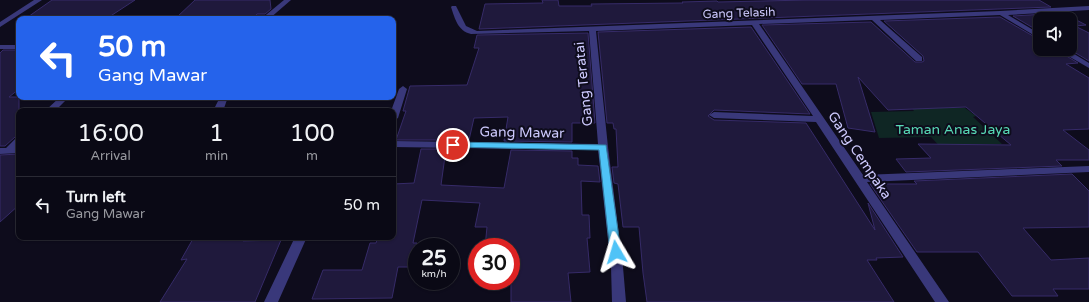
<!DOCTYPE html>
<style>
body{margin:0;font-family:"Varela Round",sans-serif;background:#181722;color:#f1f3f6;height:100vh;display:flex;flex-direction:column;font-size:15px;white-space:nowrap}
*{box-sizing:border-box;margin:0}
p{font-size:13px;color:#999aa0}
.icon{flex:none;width:22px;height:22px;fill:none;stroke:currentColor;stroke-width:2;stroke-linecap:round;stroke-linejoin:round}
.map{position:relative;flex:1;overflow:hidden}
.panel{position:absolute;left:16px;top:108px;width:380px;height:132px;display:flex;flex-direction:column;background:#0a0915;border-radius:8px;box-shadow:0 1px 3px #0004,0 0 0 1px #2a2a34}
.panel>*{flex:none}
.top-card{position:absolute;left:16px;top:16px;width:380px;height:84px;border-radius:8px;box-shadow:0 1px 3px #0004,0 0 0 1px #2a2a34;background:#2563eb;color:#fff;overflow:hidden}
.tools{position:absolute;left:1033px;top:12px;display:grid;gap:8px}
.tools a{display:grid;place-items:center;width:44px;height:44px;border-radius:8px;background:#0a0915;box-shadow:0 1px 3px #0004,0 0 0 1px #2a2a34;font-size:20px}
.speed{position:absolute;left:408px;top:238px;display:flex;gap:8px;font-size:20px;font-weight:700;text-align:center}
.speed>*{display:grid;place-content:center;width:52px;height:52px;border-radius:50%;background:#0a0915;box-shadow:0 1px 3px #0004,0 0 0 1px #2a2a34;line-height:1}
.speed small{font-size:10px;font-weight:400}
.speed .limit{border:6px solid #d22;background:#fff;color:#111}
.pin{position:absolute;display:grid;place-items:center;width:34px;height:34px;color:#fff;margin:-17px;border:2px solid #fff;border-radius:50%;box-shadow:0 1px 4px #0007}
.me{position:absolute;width:44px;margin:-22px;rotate:353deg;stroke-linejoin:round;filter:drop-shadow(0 0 3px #0008)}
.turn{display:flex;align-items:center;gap:14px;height:84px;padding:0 16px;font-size:18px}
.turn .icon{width:52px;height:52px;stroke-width:2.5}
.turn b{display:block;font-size:28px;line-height:34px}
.eta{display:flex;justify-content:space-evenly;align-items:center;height:68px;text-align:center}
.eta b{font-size:24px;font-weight:600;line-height:28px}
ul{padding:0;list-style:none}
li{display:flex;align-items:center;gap:12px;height:56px;padding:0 16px;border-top:1px solid #2a2a34}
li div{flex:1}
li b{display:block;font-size:15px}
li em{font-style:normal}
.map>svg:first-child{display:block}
.green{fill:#0f2624}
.building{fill:#1f193c;stroke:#362b68}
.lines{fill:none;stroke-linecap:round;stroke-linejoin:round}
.service{fill:#39387a;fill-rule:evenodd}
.minor{fill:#39387a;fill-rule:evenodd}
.route{fill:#4fc3f7;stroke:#337fa1}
.labels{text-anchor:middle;stroke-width:4;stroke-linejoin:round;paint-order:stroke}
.far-street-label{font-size:12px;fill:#cdc9fd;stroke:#0e0c1c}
.street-label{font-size:14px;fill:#cdc9fd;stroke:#0e0c1c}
.park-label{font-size:14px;fill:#58dab6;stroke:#0e0c1c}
</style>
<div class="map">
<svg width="1089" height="302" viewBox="0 0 1089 302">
<rect width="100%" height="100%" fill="#0e0c1c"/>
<!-- green -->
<path class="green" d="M895,89L928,94L943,108H965L976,116L973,117L1002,144H969L978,154L945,152L931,137L879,138L871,112L914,111Z"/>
<!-- building -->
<path class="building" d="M52,0H135L106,19H25Z
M195,0H270L271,9L265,14H257L253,19H224L227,16L176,18Z
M542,0H558L559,6H592L591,4L683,3L682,2L717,1L718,2L808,0H1039L1051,7L479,29L485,4L543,3Z
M1063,13L1086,25L1075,26L1089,33V61L1069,49L1070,19H1040V32L1013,16Z
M1000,17L1040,40V49H1055L1078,63L1066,64L1089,78V129L1063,130L1089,150V160H1056L1062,166L906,172L896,159L931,158L918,144L1011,145L966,107L888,110L858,77L875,132L848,128L836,84H802L762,25L871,22L915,62H922L924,61L923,56L884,21Z
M751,27L810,114L714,110L708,116L714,120L806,123L875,230L868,203L903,257L876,258L877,260H867L894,302H647L643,273L639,227H623L618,184L614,183L612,167H618L616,129H614L613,123H607L598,32Z
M588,33L595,123H572V142L504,141L508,117L474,118L469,140H396L406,111H403L410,86L467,85L479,48H474L477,35Z
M3,50H19V89L9,97H19V136L15,137L5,146H0V53Z
M421,149H446L441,185L504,188L511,150L572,151V158H578V165L598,166L600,182L581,181L582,215H589L590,238H587L590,272L568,273L571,302H511V247H485L487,227H475L480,203L422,200L413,243H417V267H398L392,298L312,299L323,270H362L370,243H376L378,237H393V184L414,183Z
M19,154V205L0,222V155Z
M1072,174L1089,191V227L1023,228L1051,260L1089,258V289H1053L1058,296H1012L978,252H917L870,184H917L914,181Z
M194,237H245L243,241L281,240L255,302H160L187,259L181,260Z"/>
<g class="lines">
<!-- service -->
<path class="service" d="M403,86L407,89L398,118L393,121V111H391L399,89Z"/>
<!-- minor -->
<path class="minor" d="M34,0H42L0,27V22Z
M284,0H291L269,19H261Z
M452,6H456L466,26L477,31L1000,11L1089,6V10L1008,15L1040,34V39L1000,15L880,20L922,57V61H916L872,20L759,24L863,175L1089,166V172L867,182L949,302H935L816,122L714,118L709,115L714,112L813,116L752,25L596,31L608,147L623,267L626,302H612L611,267L598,150L393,147V141L598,144L589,31L471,34C458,31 455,19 451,7Z
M0,45H19V49H0Z
M1056,49H1066L1089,63V68Z
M60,97H69L55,111H45Z
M220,97H228L223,111H213Z
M19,137V146L18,147H19V153L0,154V148H6L16,138Z
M295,237H307L278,302H264Z"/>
</g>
<!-- route -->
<path class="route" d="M453,142L606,145L621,252L620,255L616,256L612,255L610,252L599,150L450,147L449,145Z"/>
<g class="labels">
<!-- far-street labels -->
<g class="far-street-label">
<text transform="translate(739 13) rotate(-2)" y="4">Gang Telasih</text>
</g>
<!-- street labels -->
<g class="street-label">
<text transform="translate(583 84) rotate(-96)" y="5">Gang Teratai</text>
<text transform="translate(522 132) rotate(1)" y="5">Gang Mawar</text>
<text transform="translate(860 155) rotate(56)" y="5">Gang Cempaka</text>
</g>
<!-- park labels -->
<g class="park-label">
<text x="953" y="134">Taman Anas Jaya</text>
</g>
</g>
</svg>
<div class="tools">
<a><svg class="icon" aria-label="sound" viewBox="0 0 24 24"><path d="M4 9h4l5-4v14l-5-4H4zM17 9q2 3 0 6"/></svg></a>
</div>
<div class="speed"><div>25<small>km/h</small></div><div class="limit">30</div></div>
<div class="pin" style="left:453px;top:145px;background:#d93025"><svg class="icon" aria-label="arrive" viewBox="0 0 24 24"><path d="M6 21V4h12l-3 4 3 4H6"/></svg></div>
<svg class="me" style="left:616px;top:252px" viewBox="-20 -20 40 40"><path d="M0-17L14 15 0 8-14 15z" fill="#4fc3f7" stroke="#fff" stroke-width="4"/></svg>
<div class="top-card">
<div class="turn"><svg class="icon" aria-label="left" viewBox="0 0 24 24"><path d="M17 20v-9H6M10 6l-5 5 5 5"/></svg><div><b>50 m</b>Gang Mawar</div></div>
</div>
<section class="panel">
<div class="eta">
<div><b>16:00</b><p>Arrival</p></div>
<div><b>1</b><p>min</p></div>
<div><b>100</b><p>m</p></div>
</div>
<ul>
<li><svg class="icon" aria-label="left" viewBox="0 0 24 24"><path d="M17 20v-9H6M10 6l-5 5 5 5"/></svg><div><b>Turn left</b><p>Gang Mawar</p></div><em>50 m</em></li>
</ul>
</section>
</div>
